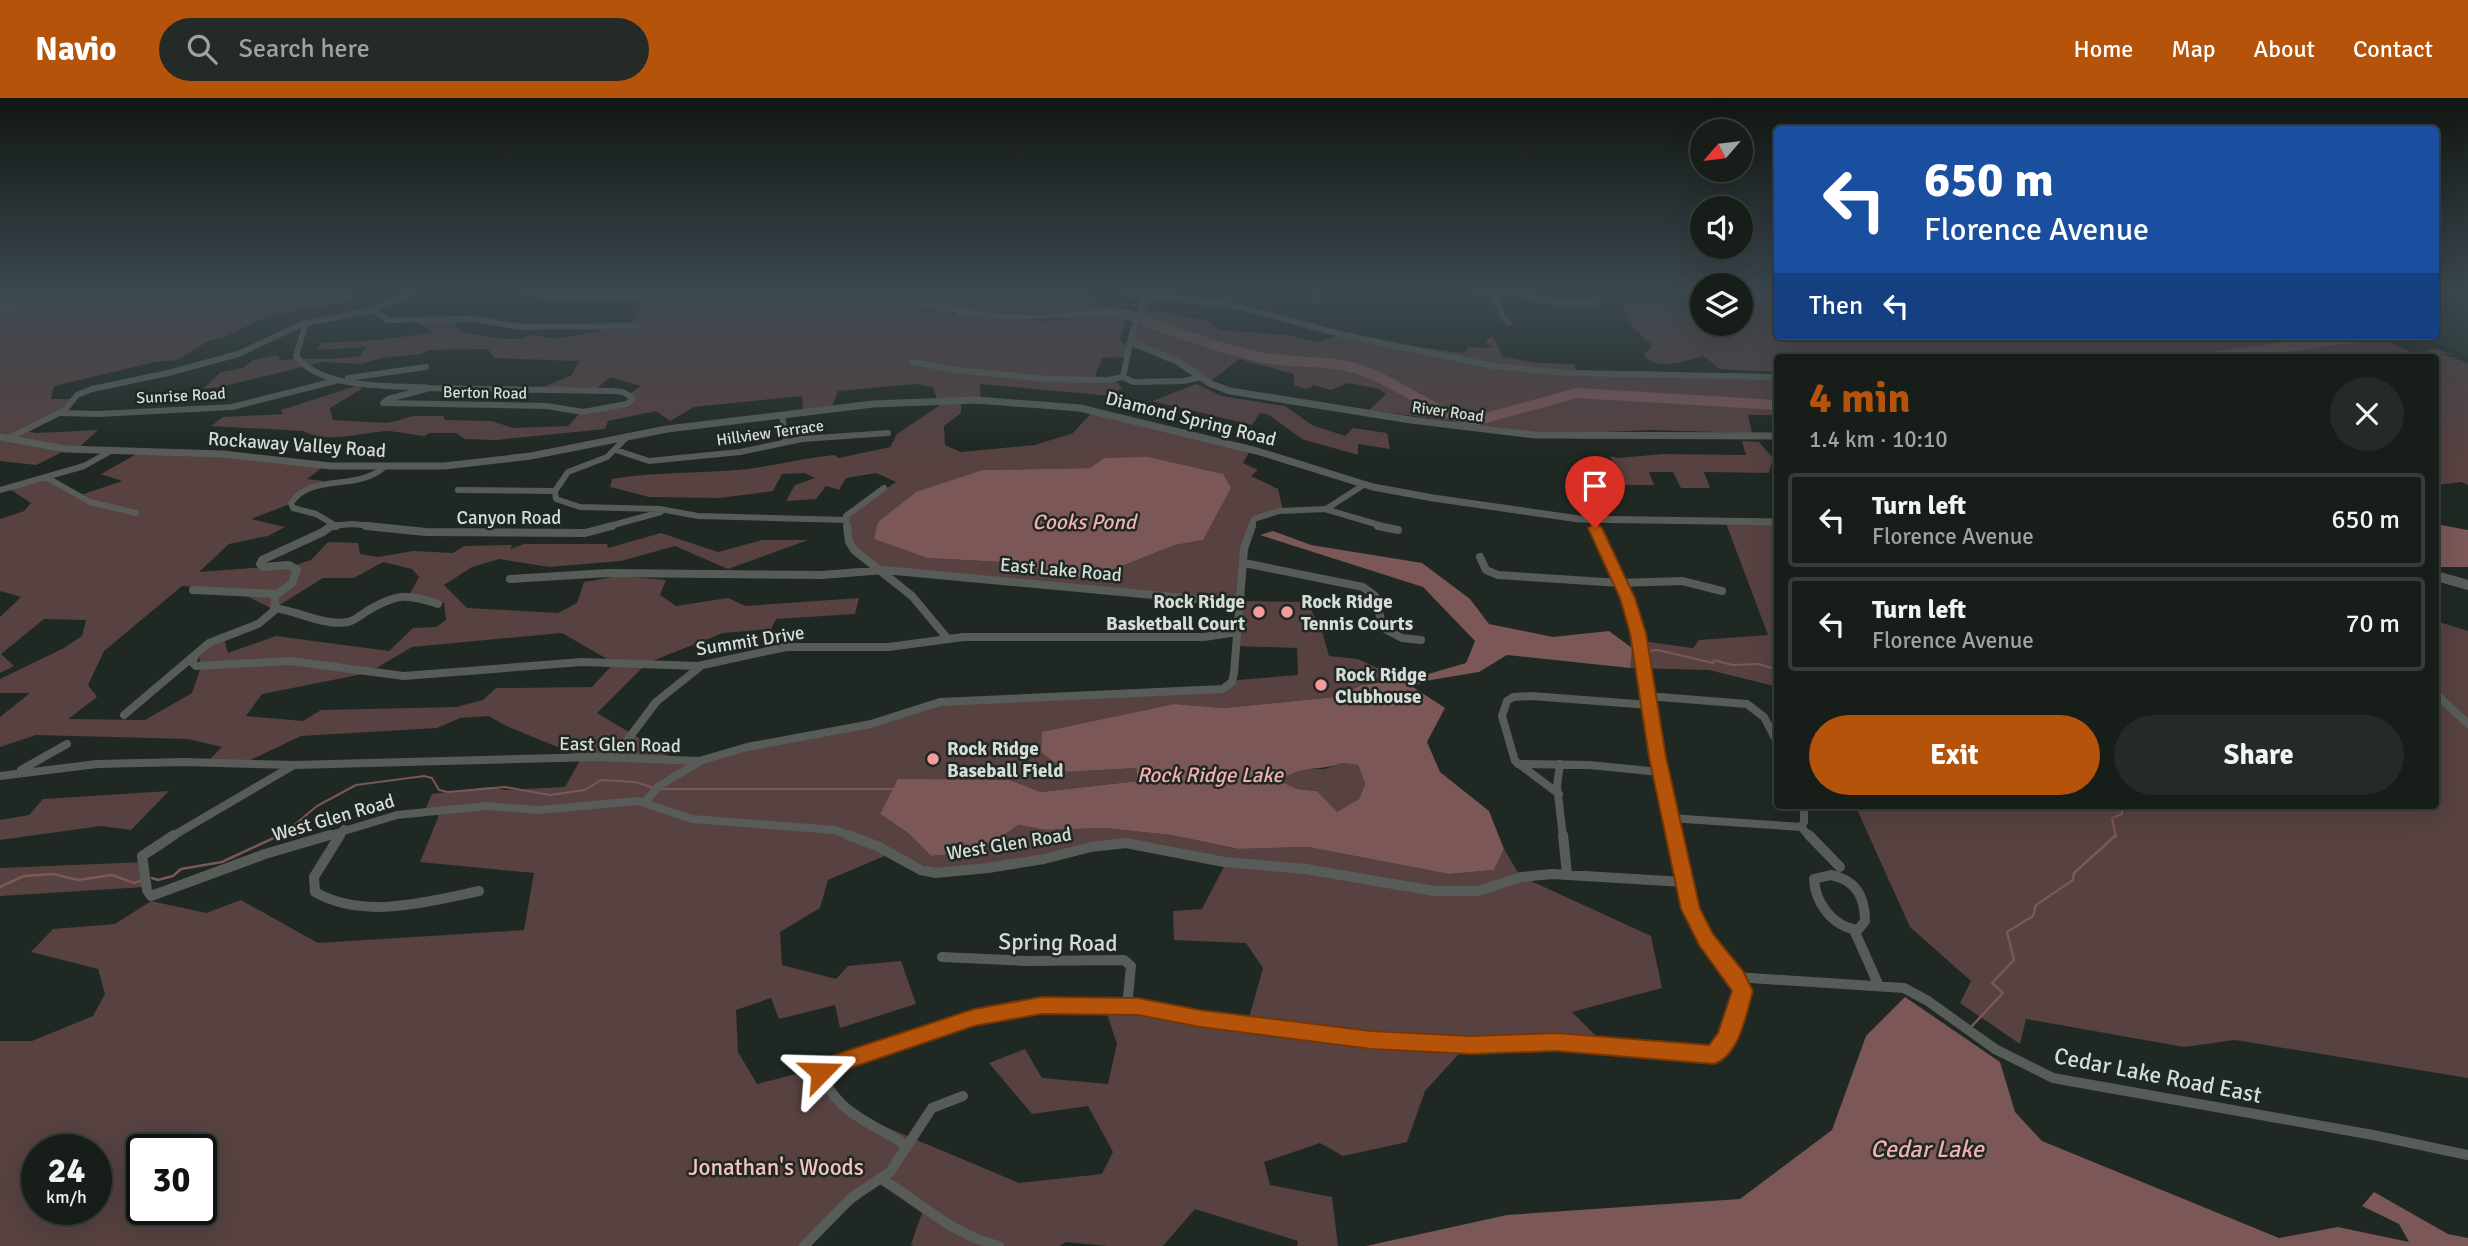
<!DOCTYPE html>
<meta charset="utf-8">
<style>
body{margin:0;font-family:Signika,sans-serif;background:#242b27;color:#f1f3f6;height:100vh;display:flex;flex-direction:column;font-size:26px;white-space:nowrap}
*{box-sizing:border-box;margin:0}
p{font-size:23px;color:#9ea2a2}
.icon{flex:none;width:38px;height:38px;fill:none;stroke:currentColor;stroke-width:2;stroke-linecap:round;stroke-linejoin:round}
.map{position:relative;flex:1;overflow:hidden}
.details{position:absolute;left:1774px;top:256px;width:665px;height:455px;display:flex;flex-direction:column;background:#171e1a;border-radius:7px;box-shadow:0 7px 28px #0002,0 0 0 2px #363c39}
.details>*{flex:none}
.banner{position:absolute;left:1774px;top:28px;width:665px;height:214px;border-radius:7px;box-shadow:0 7px 28px #0002,0 0 0 2px #363c39;background:#1a4fa0;color:#fff;overflow:hidden}
.needle{width:46px;rotate:242deg}
.buttons{position:absolute;left:1690px;top:21px;display:grid;gap:14px}
.buttons a{display:grid;place-items:center;width:63px;height:63px;border-radius:50%;background:#171e1a;box-shadow:0 7px 28px #0002,0 0 0 2px #363c39;font-size:35px}
.speed{position:absolute;left:21px;top:1036px;display:flex;gap:14px;font-size:35px;font-weight:700;text-align:center}
.speed>*{display:grid;place-content:center;width:91px;height:91px;border-radius:50%;background:#171e1a;box-shadow:0 7px 28px #0002,0 0 0 2px #363c39;line-height:1}
.speed small{font-size:18px;font-weight:400}
.speed .limit{border:4px solid #111;border-radius:10px;background:#fff;color:#111}
.pin{position:absolute;display:grid;place-items:center;width:60px;height:60px;color:#fff;margin:-72px -30px;border-radius:50% 50% 50% 0;rotate:-45deg;box-shadow:0 0 7px #0007}
.pin .icon{rotate:45deg}
.me{position:absolute;width:77px;margin:-38px;rotate:68deg;stroke-linejoin:round;filter:drop-shadow(0 0 5px #0008)}
.turn{display:flex;align-items:center;gap:24px;height:147px;padding:0 35px;font-size:32px}
.turn .icon{width:91px;height:91px;stroke-width:2.5}
.turn b{display:block;font-size:49px;line-height:60px}
.then{display:flex;align-items:center;height:66px;padding:0 35px;background:#0003;gap:14px;font-size:26px}
.round{display:grid;place-items:center;flex:none;width:74px;height:74px;border-radius:37px;background:#242b27}
.overview{display:flex;align-items:center;justify-content:space-between;height:119px;padding:0 35px}
h1{font-size:42px;font-weight:800;line-height:52px;color:#b45309}
.action{display:flex;gap:14px;margin-top:auto;padding:14px 35px}
.action a{flex:1;height:80px;border-radius:42px;background:#b45309;color:#fff;font-size:28px;font-weight:800;line-height:80px;text-align:center}
.action a+a{background:#242b27;color:#f1f3f6}
ul{padding:0;list-style:none}
li{display:flex;align-items:center;gap:21px;height:94px;margin:0 14px 10px;padding:0 21px;border:4px solid #363c39;border-radius:7px}
li div{flex:1}
li b{display:block;font-size:26px}
li em{font-style:normal}
header{display:flex;align-items:center;gap:42px;box-sizing:border-box;height:98px;padding:0 35px;background:#b45309;color:#fff}
header strong{font-size:33px}
nav{display:flex;gap:38px;margin-inline-start:auto;font-size:24px}
.search{width:490px;height:63px;background:#242b27;display:flex;align-items:center;gap:18px;box-sizing:border-box;padding:0 24px;border-radius:38px;color:#9ea2a2;font-size:26px}
.map>svg:first-child{display:block}
.built{fill:#233229}
.green{fill:#574141;fill-rule:evenodd}
.water{fill:#7b5757;fill-rule:evenodd}
.lines{fill:none;stroke-linecap:round;stroke-linejoin:round}
.stream-far1{stroke:#7b5757;stroke-width:2}
.stream{stroke:#7b5757;stroke-width:2.5}
.river{stroke:#7b5757;stroke-width:10}
.minor-far2{stroke:#585c59;stroke-width:6}
.minor-far1{stroke:#585c59;stroke-width:8}
.minor{stroke:#585c59;stroke-width:10}
.tertiary-far1{stroke:#585c59;stroke-width:7}
.tertiary{stroke:#585c59;stroke-width:10}
.route{fill:#b45309;stroke:#753606;stroke-width:2}
.poi-dot{fill:#f59b9c;stroke:#1f2822;stroke-width:2.5}
.labels{text-anchor:middle;stroke-width:5;stroke-linejoin:round;paint-order:stroke}
.far-street-label{font-size:16px;fill:#d6dcd8;stroke:#1f2822}
.street-label{font-size:19px;fill:#d6dcd8;stroke:#1f2822}
.poi-label{font-size:19px;font-weight:bold;fill:#d6dcd8;stroke:#1f2822;text-anchor:start}
.water-label{font-size:21px;font-style:italic;fill:#f3b0b0;stroke:#1f2822}
.near-street-label{font-size:23px;fill:#d6dcd8;stroke:#1f2822}
.near-park-label{font-size:23px;fill:#f9c2c1;stroke:#1f2822}
.near-water-label{font-size:24px;font-style:italic;fill:#f3b0b0;stroke:#1f2822}
</style>
<header>
<strong>Navio</strong>
<div class="search"><svg class="icon" aria-label="search" viewBox="0 0 24 24"><circle cx="10" cy="10" r="6"/><path d="M15 15l6 6"/></svg>Search here</div>
<nav><a>Home</a><a>Map</a><a>About</a><a>Contact</a></nav>
</header>
<div class="map">
<svg width="2468" height="1148" viewBox="0 0 2468 1148">
<rect width="100%" height="100%" fill="#1f2822"/>
<!-- built -->
<path class="built" d="M2468,202V259L2421,238H2436V217Z"/>
<!-- green -->
<path class="green" d="M0,195H344L356,201L265,219L224,239L208,243L178,262L155,264L54,288L51,301H73L67,311L21,332L36,335L98,332L76,352L68,351L36,367L0,363Z
M733,195H1089L1094,204L1107,210L1038,217L916,206L811,204Z
M1741,195H1778V238H2375L2420,258L2432,250L2455,257L2440,255L2468,265V387L2461,384L2436,387V259H1778V274L1720,271L1704,258C1686,262 1655,275 1644,256L1653,248L1633,230L1623,207L1703,208V226H1741Z
M691,197L783,207L892,206L979,220L1042,223L1106,218L1126,221L1120,242L1130,252L1127,259L1102,260L1094,281H1113L1122,290L1111,298L980,286L981,302L961,301V315L944,328L945,347L961,354L1035,347L1073,335L1093,313L1251,351L1243,365L1258,372L1251,378L1278,391L1283,412L1266,415L1249,427L1243,503L1307,504L1322,533L1329,558L1358,561L1399,580L1362,587L1335,599L1223,610L1175,606L1067,674L1136,670L1138,683L1041,694L1010,682L880,716L908,735L931,758L982,753L1018,727L1046,732L1104,730L1171,737L1239,751L1308,749L1449,776L1494,772L1504,751L1520,778L1651,838L1662,890L1572,914L1605,947H1467L1425,993L1407,1044L1343,1058L1320,1045L1264,1064L1270,1087L1332,1099L1338,1148H1297L1298,1143L1195,1111L1163,1148H1107L1066,1144L1060,1148H913L911,1146L922,1115L878,1085L841,1116L811,1148H0V943H32L93,918L105,896L98,871L31,854L53,831L115,826L151,803L206,815L241,802L318,845L524,832L534,775L420,764L441,712H425L432,696L488,689L505,692L565,689L582,659L504,627L489,618L460,620L437,630L301,638L244,665H206L222,649L188,641L36,637L0,649V619L30,595H0V581L64,550L82,538L86,522L44,521L1,556L14,568L0,575V519L21,499L0,493V421L24,413L31,405L8,390L46,379L78,398L122,383L101,376L142,353L327,366L307,381L324,383L296,397L290,406L251,421L285,429L268,438L229,446L199,474L295,467L311,462L328,444L358,445L360,456L378,459L413,453L453,455L464,448L512,447L510,451L524,446H607L608,450L661,435L718,454L762,442H808L728,471L675,448L621,463L549,469L499,461L472,469L444,487L467,510L558,515L577,505L584,484L619,478L666,482L660,497L676,508L728,500L746,508L859,500L855,516L776,521L771,531L723,535L647,565L597,615L681,665L859,629L940,603L1225,591L1237,582L1298,577L1297,550L1238,548L1242,504L877,470L848,446L845,419L896,384L876,375L846,380L839,392L826,388L816,401L786,403L795,387L815,380L804,375L782,376L773,393L720,400L649,399L610,389L612,381C657,373 703,376 748,371C777,367 805,360 834,357L839,360L890,349L897,336L940,307L944,301H937L933,289L916,286L838,293L831,311L803,314L802,298L694,309L670,323L656,313L608,323L605,331L496,342L465,341L456,335H429L425,338C412,337 398,333 386,333C359,335 328,346 303,333L211,328L223,319L283,316L281,312L356,288L363,290L330,310L333,322L388,325L413,318H443L445,322L492,323L513,330L568,328L582,313L633,303L629,296L641,288L610,279L595,292L541,290L572,277L579,263L494,260L488,251L429,252L421,256L380,260L362,266L322,264L220,289L203,291L221,274L243,270L253,262L278,257L280,262C306,259 336,263 360,258L366,249L317,252L322,245L380,242L428,235L431,232L411,221L460,220L455,227L464,234L500,241H519L532,237L556,241L599,233L601,228L630,227L644,201ZM1104,360L1203,442L1175,447L1089,481L1000,464L927,460L875,441L983,372L1090,370ZM383,464L412,471L419,479L408,499L444,505L446,522L436,529L413,530L389,553L276,538L228,555L223,538L198,553L201,569L192,595L145,622L68,621L97,599L88,587L104,553L182,488L232,491L273,511L323,480H354ZM562,535L614,565L592,589L496,590L483,602L456,609L321,612L303,623L246,618L262,596L368,575L412,549ZM1114,744L1228,761L1202,811L1173,813L1174,842L1246,845L1263,870L1247,927L1104,907L1117,946L1108,986L1042,980L1025,951L989,965L1032,1016L1088,1008L1113,1054L1102,1076L1019,1085L850,1014L816,971L757,986L738,954L736,912L771,900L779,921L835,907L840,930L916,906L901,863L848,868L836,881L782,867L780,834L820,810L828,782L894,754L940,774ZM37,1052H96V1111H37ZM142,1052H201V1111H142Z
M1146,211L1207,223L1220,232L1286,237L1317,244L1337,238L1463,255L1469,249L1492,250L1484,243L1493,238L1503,259L1538,265L1574,266L1577,273H1647L1778,280V317H1748L1752,335L1650,332L1550,336L1369,312L1386,296L1379,291L1348,285L1331,292L1314,287L1306,291L1294,287V276L1239,261L1211,283L1137,245L1134,241Z
M1197,286L1221,298L1285,308L1312,327L1345,338L1353,330L1387,335L1390,351L1358,346V357L1302,341L1269,317L1260,315L1252,327L1152,303Z
M1742,343L1759,344L1773,360L1769,375L1704,374L1710,390H1681L1673,374H1649L1654,387H1622L1610,358L1618,360L1663,356L1746,357Z
M1724,420L1778,423V589L1709,572L1630,570L1631,549L1649,544L1693,550L1699,542L1768,537Z
M2436,523L2468,533V980L2235,942L2184,949L2026,921L2020,946L1960,905L1971,883L1910,829L1855,707H2436Z
M1342,665L1358,667L1365,686L1359,701L1337,715L1317,693L1297,691L1279,683L1297,671H1325Z
M169,693L131,732L101,728L0,742V722L29,717L43,701Z
M145,764V789L0,798V770Z"/>
<!-- water -->
<path class="water" d="M513,195H752L815,201L897,199L998,215L1038,217L1107,210L1130,212L1126,221C1072,214 1018,229 964,217L962,221L955,215L892,206L783,207L691,197L600,204L551,203Z
M1148,359L1223,376L1231,390L1203,442L1175,447L1089,481L1001,464L927,460L874,441L878,424L916,394L983,372L1090,370L1104,360Z
M2436,426L2468,432V469H2436Z
M1273,433L1311,447L1422,465L1470,501L1489,526L1553,539L1609,533L1632,550L1630,570L1507,557L1479,574L1425,583L1413,589L1445,610L1427,644L1440,674L1489,713L1504,751L1494,772L1449,776L1308,749L1239,751L1171,737L1104,730L1046,732L1018,727L982,753L931,758L908,735L880,716L898,681L1010,682L1041,694L1138,683L1136,670L1067,674L1041,654L1042,634L1175,606L1223,610L1335,599L1362,587L1418,579L1466,565L1475,543L1423,489L1260,437ZM1342,665L1358,667L1365,686L1359,701L1337,714L1317,693L1297,691L1280,683C1302,666 1317,674 1342,665Z
M1905,899L2000,964L2015,1014L2042,1043L2279,1140L2338,1129L2409,1144L2399,1126L2362,1108L2374,1094L2448,1136L2468,1140V1148H1366L1507,1117L1740,1101L1832,1032L1866,938Z"/>
<g class="lines">
<!-- stream-far1 -->
<path class="stream-far1" d="M1646,553L1658,552L1713,565L1714,562L1732,567L1759,566L1771,570L1778,566
M659,691H892
M276,739L286,734L317,708L356,687L424,678L432,680L439,692L448,694L505,689L550,697L585,692L601,682L635,684L654,690
M2116,739L2112,720L2122,716L2123,707"/>
<!-- stream -->
<path class="stream" d="M152,780L158,782L173,778L181,771L222,764L280,737
M0,789L24,778L53,776L78,782L112,777L134,785L140,783
M1972,928L2003,895L1992,885L2014,862L2007,834L2033,818L2036,807L2073,782L2074,775L2116,737"/>
<!-- river -->
<path class="river" d="M0,212L30,200L53,195
M1113,214C1130,215 1143,223 1158,228C1193,240 1230,253 1266,260C1298,266 1330,261 1361,272C1402,285 1434,319 1478,322L1577,295L1778,307
M2211,259L2366,238"/>
<!-- minor-far2 -->
<path class="minor-far2" d="M1317,195V201
M1474,195L1515,196L1566,206L1595,205
M1494,196L1503,219L1509,225
M1124,197L1181,200L1240,209L1344,237L1493,268L1568,275L1778,279
M373,212L387,222L474,221L520,229L638,228
M306,225L296,258C321,292 391,287 430,290
M912,264L956,272L1047,281L1108,282L1123,279L1133,284L1184,283L1201,279
M1123,279L1131,240
M348,280L426,269
M430,290L612,293L623,294L633,300L627,306L583,314L547,308L383,305L388,301Z
M61,315L98,316L232,309L335,283
M782,317L786,344
M628,338L607,359L568,374L555,393L556,401L580,409L660,411L698,418L845,422
M7,341L65,312L77,297L92,291L168,275L238,256L302,226L369,213L412,195
M616,352L649,363L740,354L802,341L888,335
M46,379L90,404L136,415
M0,392L84,368L109,354
M458,392L555,393
M1325,411L1386,429
M1593,422L1595,429
M331,428L352,426L383,429
M329,429L333,426L316,416L293,410L291,405C313,374 357,394 384,369
M606,429L661,414
M847,429L846,418L884,390
M1251,429L1254,421L1279,413L1326,411L1365,386"/>
<!-- minor-far1 -->
<path class="minor-far1" d="M331,428H336
M366,428L426,434L585,435L612,428
M847,428L849,444L854,452L912,498L948,541
M1378,428L1398,432
M1595,428L1601,448L1627,500L1638,535L1657,659L1674,739
M1480,459L1486,472L1498,477L1620,485L1682,483L1722,493
M1244,465L1363,489L1375,498L1383,530L1402,540L1421,542
M510,481L608,475L822,477L884,472L1239,505
M193,492L278,496
M274,510C299,513 322,528 348,524C354,523 361,517 367,513C396,496 405,495 438,506
M195,558L192,564L196,568L290,563L404,578L582,564L698,568L786,549H889L963,539H1204L1237,534
M2436,596L2468,626
M1647,598L1747,606L1764,619L1778,646
M124,617L209,545L258,526L275,512V498L292,485L297,472L289,467L263,469L260,466L262,462L323,434L331,428
M614,660L656,604L701,568
M1518,666L1589,667L1660,674
M1560,666L1557,688L1563,739
M21,672L67,646
M0,678L97,666L183,664L294,667L598,659L699,663L747,649L871,626L940,604L1223,591L1232,584L1234,575L1244,451L1252,428
M1559,696L1515,663L1502,618L1507,603L1513,599L1532,598L1649,607
M645,704L659,688L697,665
M1670,720L1801,729L1810,739
M1801,729L1804,724V707
M171,739L294,667
M324,739L397,717L486,708L538,712L638,703L692,721L835,732L852,739
M339,739L344,731"/>
<!-- minor -->
<path class="minor" d="M174,737L142,758L147,792L151,798L265,756L330,737
M340,737L314,779L315,794C363,822 428,804 479,793
M848,737L877,748L921,772L936,775L988,770L1044,761L1091,749L1126,745L1224,764L1306,771L1434,793H1478L1521,779L1552,776L1684,784
M1563,737L1567,776
M1809,737L1840,769
M1831,777C1856,782 1865,799 1865,823L1858,832C1833,829 1815,805 1814,781Z
M1854,832L1879,888
M942,859L1026,863L1124,862L1131,868L1127,908
M1735,879L1904,890L1928,903L1995,951L2053,980L2373,1037L2468,1057
M906,1050L900,1043C868,1024 831,1011 821,971L974,920L1041,908L1138,909L1200,921L1371,942L1471,947L1556,944L1714,957L1730,936L1742,893C1728,864 1701,842 1690,811C1682,788 1679,761 1674,737
M882,1081C921,1105 953,1137 999,1148
M804,1148L851,1100L890,1074L932,1010L963,998"/>
<!-- tertiary-far1 -->
<path class="tertiary-far1" d="M1148,195L1132,236L1133,245L1177,263L1211,286L1230,293L1411,322L1535,337L1778,338
M0,339L66,351L223,356L331,368H444L531,358L667,331L873,306L976,302L1080,310L1257,353L1373,389L1433,400L1579,421L1778,424"/>
<!-- tertiary -->
<path class="tertiary" d="M2436,478L2468,487"/>
</g>
<!-- sky -->
<linearGradient id="sky" x2="0" y2="1"><stop stop-color="#111613"/><stop offset="0.55" stop-color="#3c484f"/><stop offset="1" stop-color="#3c484f" stop-opacity="0"/></linearGradient>
<rect width="2468" height="356" fill="url(#sky)"/>
<!-- route -->
<path class="route" d="M1595,425L1602,430L1635,500L1646,535L1666,659L1700,811L1713,836L1743,873L1753,893C1746,916 1740,957 1714,966L1556,953L1471,956L1371,951L1200,929L1138,917L1041,916L974,928L830,977L821,983L813,980L810,971L813,964L974,911L1041,899L1138,900L1200,912L1371,933L1471,938L1556,935L1709,947L1718,935L1732,893L1699,847L1681,811L1649,659L1630,535L1620,500L1588,430Z"/>
<!-- markers -->
<g class="poi-dot">
<circle cx="1259" cy="514" r="7"/>
<circle cx="1287" cy="514" r="7"/>
<circle cx="1321" cy="587" r="7"/>
<circle cx="933" cy="661" r="7"/>
</g>
<g class="labels">
<!-- far-street labels -->
<g class="far-street-label">
<text transform="translate(485 294) rotate(1)" y="6">Berton Road</text>
<text transform="translate(181 297) rotate(-3)" y="6">Sunrise Road</text>
<text transform="translate(1448 313) rotate(8)" y="6">River Road</text>
<text transform="translate(770 334) rotate(-8)" y="6">Hillview Terrace</text>
</g>
<!-- street labels -->
<g class="street-label">
<text transform="translate(1191 320) rotate(14)" y="7">Diamond Spring Road</text>
<text transform="translate(297 346) rotate(4)" y="7">Rockaway Valley Road</text>
<text x="509" y="426">Canyon Road</text>
<text transform="translate(1061 471) rotate(5)" y="7">East Lake Road</text>
<text transform="translate(750 542) rotate(-9)" y="7">Summit Drive</text>
<text transform="translate(620 646) rotate(1)" y="7">East Glen Road</text>
<text transform="translate(333 719) rotate(-16)" y="7">West Glen Road</text>
<text transform="translate(1009 745) rotate(-9)" y="7">West Glen Road</text>
</g>
<!-- poi labels -->
<g class="poi-label">
<text x="1245" y="510" text-anchor="end">Rock Ridge<tspan x="1245" dy="22">Basketball Court</tspan></text>
<text x="1301" y="510">Rock Ridge<tspan x="1301" dy="22">Tennis Courts</tspan></text>
<text x="1335" y="583">Rock Ridge<tspan x="1335" dy="22">Clubhouse</tspan></text>
<text x="947" y="657">Rock Ridge<tspan x="947" dy="22">Baseball Field</tspan></text>
</g>
<!-- water labels -->
<g class="water-label">
<text x="1084" y="431">Cooks Pond</text>
<text x="1210" y="684">Rock Ridge Lake</text>
</g>
<!-- near-street labels -->
<g class="near-street-label">
<text transform="translate(1058 844) rotate(1)" y="8">Spring Road</text>
<text transform="translate(2158 977) rotate(11)" y="8">Cedar Lake Road East</text>
</g>
<!-- near-park labels -->
<g class="near-park-label">
<text x="776" y="1077">Jonathan's Woods</text>
</g>
<!-- near-water labels -->
<g class="near-water-label">
<text x="1927" y="1059">Cedar Lake</text>
</g>
</g>
</svg>
<div class="buttons">
<a><svg class="needle" viewBox="-14 -14 28 28"><path d="M0-13l5 13h-10z" fill="#e53935"/><path d="M0 13l5-13h-10z" fill="#9ea2a2"/></svg></a>
<a><svg class="icon" aria-label="sound" viewBox="0 0 24 24"><path d="M4 9h4l5-4v14l-5-4H4zM17 9q2 3 0 6"/></svg></a>
<a><svg class="icon" aria-label="layers" viewBox="0 0 24 24"><path d="M12 4l9 5-9 5-9-5zM3 14l9 5 9-5"/></svg></a>
</div>
<div class="speed"><div>24<small>km/h</small></div><div class="limit">30</div></div>
<div class="pin" style="left:1595px;top:430px;background:#d93025"><svg class="icon" aria-label="arrive" viewBox="0 0 24 24"><path d="M6 21V4h12l-3 4 3 4H6"/></svg></div>
<svg class="me" style="left:821px;top:974px" viewBox="-20 -20 40 40"><path d="M0-17L14 15 0 8-14 15z" fill="#b45309" stroke="#fff" stroke-width="4"/></svg>
<div class="banner">
<div class="turn"><svg class="icon" aria-label="left" viewBox="0 0 24 24"><path d="M17 20v-9H6M10 6l-5 5 5 5"/></svg><div><b>650 m</b>Florence Avenue</div></div>
<div class="then">Then<svg class="icon" aria-label="left" viewBox="0 0 24 24"><path d="M17 20v-9H6M10 6l-5 5 5 5"/></svg></div>
</div>
<section class="details">
<div class="overview"><div><h1>4 min</h1><p>1.4 km · 10:10</p></div><a class="round"><svg class="icon" aria-label="close" viewBox="0 0 24 24"><path d="M6 6l12 12M18 6L6 18"/></svg></a></div>
<ul>
<li><svg class="icon" aria-label="left" viewBox="0 0 24 24"><path d="M17 20v-9H6M10 6l-5 5 5 5"/></svg><div><b>Turn left</b><p>Florence Avenue</p></div><em>650 m</em></li>
<li><svg class="icon" aria-label="left" viewBox="0 0 24 24"><path d="M17 20v-9H6M10 6l-5 5 5 5"/></svg><div><b>Turn left</b><p>Florence Avenue</p></div><em>70 m</em></li>
</ul>
<div class="action"><a>Exit</a><a>Share</a></div>
</section>
</div>
